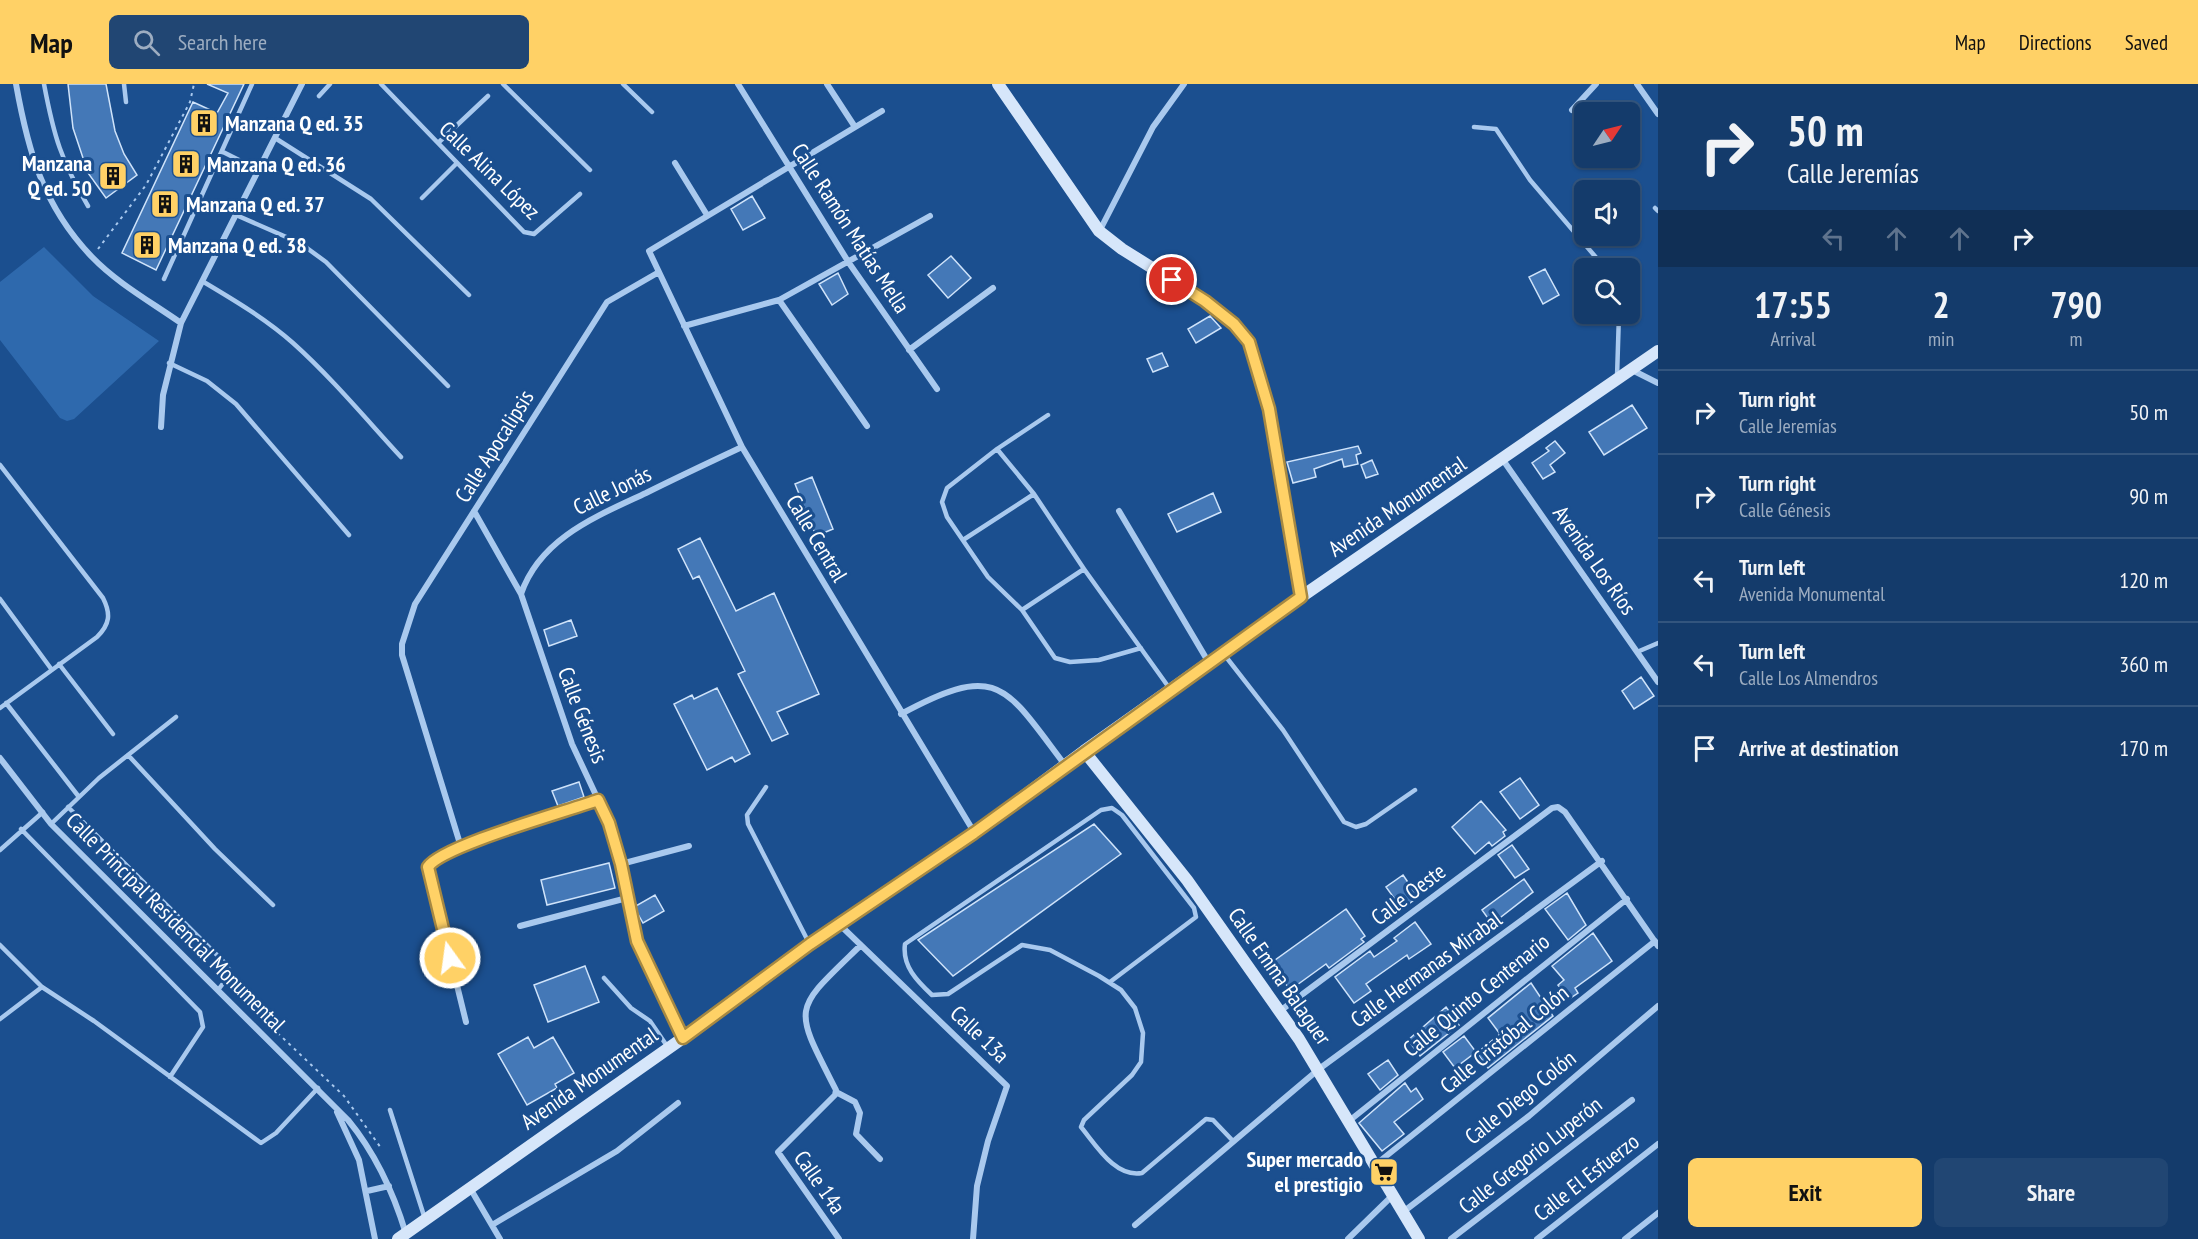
<!DOCTYPE html>
<meta charset="utf-8">
<style>
body{margin:0;font-family:"PT Sans Narrow",sans-serif;background:#214673;color:#f1f3f6;height:100vh;display:flex;flex-direction:column;font-size:22px;white-space:nowrap}
*{box-sizing:border-box;margin:0}
p{font-size:20px;color:#9dadc1}
.icon{flex:none;width:33px;height:33px;fill:none;stroke:currentColor;stroke-width:2;stroke-linecap:round;stroke-linejoin:round}
.map{position:relative;flex:1;overflow:hidden}
.panel{display:flex;flex-direction:column;background:#143b6b;width:540px}
.panel>*{flex:none}
.hud{background:#143b6b;color:#f1f3f6;overflow:hidden}
.needle{width:39px;rotate:55deg}
.controls{position:absolute;left:1574px;top:18px;display:grid;gap:12px}
.controls a{display:grid;place-items:center;width:66px;height:66px;border-radius:9px;background:#143b6b;box-shadow:0 2px 4px #0004,0 0 0 2px #33557e;font-size:30px}
.pin{position:absolute;display:grid;place-items:center;width:51px;height:51px;color:#fff;margin:-26px;border:3px solid #fff;border-radius:50%;box-shadow:0 2px 6px #0007}
.me{position:absolute;width:66px;margin:-33px;rotate:346deg;stroke-linejoin:round;filter:drop-shadow(0 0 4px #0008)}
.turn{display:flex;align-items:center;gap:21px;height:126px;padding:0 30px;font-size:27px}
.turn .icon{width:78px;height:78px;stroke-width:2.5}
.turn b{display:block;font-size:42px;line-height:51px}
.lanes{display:flex;align-items:center;height:57px;padding:0 30px;background:#0003;justify-content:center;gap:30px;direction:ltr}
.lanes .off{opacity:.35}
.eta{display:flex;justify-content:space-evenly;align-items:center;height:102px;text-align:center}
.eta b{font-size:36px;font-weight:800;line-height:42px}
.action{display:flex;gap:12px;margin-top:auto;padding:12px 30px}
.action a{flex:1;height:69px;border-radius:9px;background:#ffd166;color:#111;font-size:24px;font-weight:800;line-height:69px;text-align:center}
.action a+a{background:#214673;color:#f1f3f6}
ul{padding:0;list-style:none}
li{display:flex;align-items:center;gap:18px;height:84px;padding:0 30px;border-top:2px solid #33557e}
li div{flex:1}
li b{display:block;font-size:22px}
li em{font-style:normal}
header{display:flex;align-items:center;gap:36px;box-sizing:border-box;height:84px;padding:0 30px;background:#ffd166;color:#111}
header strong{font-size:28px}
nav{display:flex;gap:33px;margin-inline-start:auto;font-size:21px}
.search{width:420px;height:54px;background:#214673;display:flex;align-items:center;gap:15px;box-sizing:border-box;padding:0 21px;border-radius:9px;color:#9dadc1;font-size:22px}
main{display:flex;flex:1;min-height:0}
.map>svg:first-child{display:block}
.green{fill:#2e69ad}
.building{fill:#4478b7;stroke:#cfe3fa;stroke-width:1.5}
.lines{fill:none;stroke-linecap:round;stroke-linejoin:round}
.path{stroke:#a9c9ee;stroke-width:2;stroke-dasharray:3 4.5;stroke-linecap:butt}
.lane{stroke:#a9c9ee;stroke-width:4.5}
.street{stroke:#a9c9ee;stroke-width:6}
.secondary{stroke:#d6e6fa;stroke-width:12}
.route-casing{stroke:#a68842;stroke-width:15}
.route{stroke:#ffd166;stroke-width:10}
.labels{text-anchor:middle;stroke-width:6;stroke-linejoin:round;paint-order:stroke}
.poi-label{font-size:22px;font-weight:bold;fill:#fff;stroke:#1b4f8f;text-anchor:start}
.street-label{font-size:22px;fill:#fff;stroke:#1b4f8f}
</style>
<header>
<strong>Map</strong>
<div class="search"><svg class="icon" aria-label="search" viewBox="0 0 24 24"><circle cx="10" cy="10" r="6"/><path d="M15 15l6 6"/></svg>Search here</div>
<nav><a>Map</a><a>Directions</a><a>Saved</a></nav>
</header>
<main>
<div class="map">
<svg width="1658" height="1155" viewBox="0 0 1658 1155">
<rect width="100%" height="100%" fill="#1b4f8f"/>
<!-- green -->
<path class="green" d="M44,163L93,212L159,257L74,335L67,337L60,334L0,256V198Z"/>
<!-- building -->
<path class="building" d="M68,0H106L115,47L124,70L137,91L106,114L88,89L73,44Z
M207,0H244L156,186L122,169L193,18L217,29L228,9Z
M752,112L765,134L743,146L731,125Z
M951,172L971,194L948,214L928,191Z
M1545,185L1559,211L1543,220L1529,193Z
M838,189L848,210L832,221L819,200Z
M1210,232L1221,244L1196,259L1188,245Z
M1162,269L1168,282L1153,288L1147,275Z
M1632,321L1647,344L1604,371L1589,348Z
M1555,357L1565,369L1550,381L1555,388L1543,395L1532,379L1549,367L1546,364Z
M1358,362L1361,369L1356,371L1358,380L1344,383L1342,375L1314,385L1316,393L1293,399L1287,378Z
M1372,376L1378,390L1366,394L1361,381Z
M812,393L833,445L816,452L795,400Z
M1213,409L1221,428L1177,448L1168,430Z
M700,454L736,527L774,509L819,610L777,628L788,650L772,657L738,590L745,587L699,492L693,495L678,465Z
M571,536L577,552L549,562L544,546Z
M1641,593L1654,612L1634,625L1622,607Z
M717,604L750,670L735,678L732,673L707,686L674,620L692,611L694,615Z
M1520,694L1539,721L1520,735L1500,708Z
M579,698L584,713L558,722L552,707Z
M1481,717L1506,746L1503,748L1505,752L1492,762L1489,758L1475,770L1452,743Z
M1094,740L1121,770L953,892L918,856Z
M1512,761L1529,785L1515,794L1498,771Z
M609,779L615,804L547,821L541,796Z
M1403,791L1418,813L1402,825L1386,803Z
M1524,795L1533,808L1492,840L1482,826Z
M1567,809L1586,841L1568,856L1545,825Z
M655,811L664,827L643,839L634,823Z
M1346,825L1365,852L1361,855L1364,858L1329,884L1326,880L1290,906L1271,879Z
M1415,838L1431,860L1409,875L1407,871L1366,900L1371,907L1354,919L1335,893L1370,867L1374,873L1397,857L1394,854Z
M1593,849L1612,877L1575,904L1578,909L1569,915L1558,901L1564,896L1552,882Z
M585,882L599,918L548,938L534,901Z
M1531,899L1553,932L1488,984L1477,969L1500,950L1488,934Z
M1446,923L1459,941L1420,972L1408,956Z
M1464,952L1476,968L1455,984L1443,968Z
M528,953L534,964L553,953L574,989L555,1000L557,1004L527,1021L498,970Z
M1388,976L1398,991L1380,1006L1368,990Z
M1405,999L1411,1008L1416,1004L1423,1015L1394,1038L1404,1050L1382,1067L1359,1039Z"/>
<g class="lines">
<!-- path -->
<path class="path" d="M98,165L146,101L190,18L194,0
M245,918L344,1012L381,1064"/>
<!-- lane -->
<path class="lane" d="M44,0C54,53 61,76 88,122
M124,0L126,18
M381,0L524,148L534,150L580,110
M503,0L590,86
M623,0L652,28
M319,12L330,0
M1474,43L1496,45L1530,96L1605,184
M275,54L371,115L469,211
M438,59L488,12
M223,68L259,86
M422,114L457,79
M1655,124L1658,127
M236,131L300,159L326,178L448,302
M164,195L252,0
M202,197C234,216 266,235 293,259C332,294 366,335 401,373
M169,279L207,297L236,320L349,451
M1617,293L1619,230
M1048,331L997,365L1034,410L1084,485L1170,605
M997,365L947,404L942,418L947,433L988,493L1022,526L1055,574L1070,578L1099,576L1141,564
M0,381L103,514C111,530 110,540 97,553L0,624
M963,456L1034,410
M0,515L52,586
M1022,526L1084,485
M1637,568L1658,559
M1223,569L1283,646L1344,738L1356,743L1366,740L1415,706
M59,580L113,650
M6,619L79,713
M128,671L215,765L273,821
M766,703L747,731L748,740L809,859
M68,723L226,880L231,889L218,906
M51,740L99,694L176,633
M21,745L200,928L203,943L170,993
M0,766L43,728
M0,861L42,903L94,937L261,1059L276,1049L318,1004
M604,894L631,924L650,937L667,962
M1110,898L1196,833L1194,824L1122,731L1112,724L1101,726L905,860C902,882 917,897 932,911L948,910L1022,861L1050,866L1099,892L1121,906L1135,924L1143,949L1141,978L1132,991L1084,1036L1081,1043C1096,1061 1115,1094 1142,1089L1206,1035L1213,1036L1233,1057
M0,935L42,903
M390,1026L425,1135"/>
<!-- street -->
<path class="street" d="M16,0C28,67 43,122 92,173C117,199 151,218 181,239
M738,0L849,179L937,305
M827,0L855,43
M1637,0L1658,30
M1572,26L1596,0
M882,27L649,167L742,363L974,748
M675,79L707,131
M1100,146L1153,43L1184,0
M779,216L867,342
M684,242L779,216L930,132
M909,266L993,204
M1632,286L1658,299
M161,343L163,311L181,239L302,0
M1503,376L1658,598
M474,427L521,510L572,660L609,739L637,857L683,954
M1119,427L1209,579
M521,510C540,454 597,432 646,409C678,393 710,378 742,363
M901,630C999,577 1005,602 1065,681
M0,674L51,740L348,1036C376,1070 393,1107 406,1150
M461,763L402,571V560L415,520L607,218L659,188
M621,780L689,762
M840,841L1007,1002L988,1057L977,1102L973,1155
M520,842L627,814
M1280,927L1552,724L1558,723L1565,728L1658,862
M466,938L428,783C441,763 568,727 598,716
M836,1008L855,1018L860,1029L856,1050L880,1075
M337,1028L359,1076L375,1155
M1349,1037L1627,815
M1375,1081L1655,857
M470,1104L500,1155
M367,1107L389,1102
M1403,1128L1529,1032L1658,922
M492,1141L617,1067L678,1019
M1135,1141L1319,985L1602,777
M839,1155L778,1068L835,1011L836,1006C792,920 792,928 861,861
M1348,1155L1392,1112
M1451,1155L1632,1016
M1537,1155L1658,1060
M1625,1155L1658,1129"/>
<!-- secondary -->
<path class="secondary" d="M998,0L1099,147L1122,165L1205,217L1234,240L1249,258L1269,325L1301,513
M1084,667L1187,796L1299,955L1419,1155
M398,1155L683,954L810,860L974,749L1084,667L1301,513L1658,267"/>
</g>
<g class="lines">
<!-- route casing -->
<g class="route-casing">
<path id="route" d="M450,874L428,783C441,762 568,727 598,716L609,739L621,780L637,857L683,954L810,860L974,749L1301,513L1269,325L1249,258L1234,240L1205,217L1172,196"/>
</g>
<!-- route -->
<use href="#route" class="route"/>
</g>
<!-- icons -->
<defs>
<g id="building-square" transform="scale(1.5)"><rect x="-9" y="-9" width="18" height="18" rx="4" fill="#ffd166" stroke="#1b4f8f"/><path d="M-4-6H4V6H1V3H-1V6H-4ZM-2.5-4.3h1.7v1.8h-1.7ZM.8-4.3h1.7v1.8H.8ZM-2.5-1h1.7V.8h-1.7ZM.8-1h1.7V.8H.8Z" fill="#111"/></g>
<g id="supermarket-square" transform="scale(1.5)"><rect x="-9" y="-9" width="18" height="18" rx="4" fill="#ffd166" stroke="#1b4f8f"/><path d="M-6-5.5h2.5l.6 2H6L4.5 2H-2.5L-4.4-4H-6ZM-1.5 3.2a1.3 1.3 0 1 0 .1 0ZM3 3.2a1.3 1.3 0 1 0 .1 0Z" fill="#111"/></g>
</defs>
<g fill-rule="evenodd">
<use href="#building-square" x="204" y="39"/>
<use href="#building-square" x="186" y="80"/>
<use href="#building-square" x="113" y="92"/>
<use href="#building-square" x="165" y="120"/>
<use href="#building-square" x="147" y="161"/>
<use href="#supermarket-square" x="1384" y="1088"/>
</g>
<g class="labels">
<!-- poi labels -->
<g class="poi-label">
<text x="225" y="47">Manzana Q ed. 35</text>
<text x="92" y="87" text-anchor="end">Manzana<tspan x="92" dy="25">Q ed. 50</tspan></text>
<text x="207" y="88">Manzana Q ed. 36</text>
<text x="186" y="128">Manzana Q ed. 37</text>
<text x="168" y="169">Manzana Q ed. 38</text>
<text x="1363" y="1083" text-anchor="end">Super mercado<tspan x="1363" dy="25">el prestigio</tspan></text>
</g>
<!-- street labels -->
<g class="street-label">
<text transform="translate(490 86) rotate(44)" y="8">Calle Alina López</text>
<text transform="translate(851 144) rotate(57)" y="8">Calle Ramón Matías Mella</text>
<text transform="translate(494 362) rotate(-58)" y="8">Calle Apocalipsis</text>
<text transform="translate(612 406) rotate(-26)" y="8">Calle Jonás</text>
<text transform="translate(1397 422) rotate(-34)" y="8">Avenida Monumental</text>
<text transform="translate(817 454) rotate(59)" y="8">Calle Central</text>
<text transform="translate(1595 476) rotate(55)" y="8">Avenida Los Ríos</text>
<text transform="translate(583 631) rotate(69)" y="8">Calle Génesis</text>
<text transform="translate(1408 810) rotate(-37)" y="8">Calle Oeste</text>
<text transform="translate(176 838) rotate(45)" y="8">Calle Principal Residencial Monumental</text>
<text transform="translate(1426 885) rotate(-36)" y="8">Calle Hermanas Mirabal</text>
<text transform="translate(1280 892) rotate(55)" y="8">Calle Emma Balaguer</text>
<text transform="translate(1476 911) rotate(-39)" y="8">Calle Quinto Centenario</text>
<text transform="translate(980 950) rotate(44)" y="8">Calle 13a</text>
<text transform="translate(1504 955) rotate(-39)" y="8">Calle Cristóbal Colón</text>
<text transform="translate(589 994) rotate(-35)" y="8">Avenida Monumental</text>
<text transform="translate(1520 1013) rotate(-39)" y="8">Calle Diego Colón</text>
<text transform="translate(1530 1071) rotate(-38)" y="8">Calle Gregorio Luperón</text>
<text transform="translate(1586 1093) rotate(-38)" y="8">Calle El Esfuerzo</text>
<text transform="translate(820 1098) rotate(55)" y="8">Calle 14a</text>
</g>
</g>
</svg>
<div class="controls">
<a><svg class="needle" viewBox="-14 -14 28 28"><path d="M0-13l5 13h-10z" fill="#e53935"/><path d="M0 13l5-13h-10z" fill="#9dadc1"/></svg></a>
<a><svg class="icon" aria-label="sound" viewBox="0 0 24 24"><path d="M4 9h4l5-4v14l-5-4H4zM17 9q2 3 0 6"/></svg></a>
<a><svg class="icon" aria-label="search" viewBox="0 0 24 24"><circle cx="10" cy="10" r="6"/><path d="M15 15l6 6"/></svg></a>
</div>
<div class="pin" style="left:1172px;top:196px;background:#d93025"><svg class="icon" aria-label="arrive" viewBox="0 0 24 24"><path d="M6 21V4h12l-3 4 3 4H6"/></svg></div>
<svg class="me" style="left:450px;top:874px" viewBox="-20 -20 40 40"><circle r="17" fill="#ffd166" stroke="#fff" stroke-width="3"/><path d="M0-11L8 9 0 5-8 9z" fill="#fff"/></svg>
</div>
<section class="panel">
<div class="hud">
<div class="turn"><svg class="icon" aria-label="right" viewBox="0 0 24 24"><path d="M7 20v-9h11M14 6l5 5-5 5"/></svg><div><b>50 m</b>Calle Jeremías</div></div>
<div class="lanes"><svg class="icon off" aria-label="left" viewBox="0 0 24 24"><path d="M17 20v-9H6M10 6l-5 5 5 5"/></svg><svg class="icon off" aria-label="ahead" viewBox="0 0 24 24"><path d="M12 20V5M6 11l6-6 6 6"/></svg><svg class="icon off" aria-label="ahead" viewBox="0 0 24 24"><path d="M12 20V5M6 11l6-6 6 6"/></svg><svg class="icon" aria-label="right" viewBox="0 0 24 24"><path d="M7 20v-9h11M14 6l5 5-5 5"/></svg></div>
</div>
<div class="eta">
<div><b>17:55</b><p>Arrival</p></div>
<div><b>2</b><p>min</p></div>
<div><b>790</b><p>m</p></div>
</div>
<ul>
<li><svg class="icon" aria-label="right" viewBox="0 0 24 24"><path d="M7 20v-9h11M14 6l5 5-5 5"/></svg><div><b>Turn right</b><p>Calle Jeremías</p></div><em>50 m</em></li>
<li><svg class="icon" aria-label="right" viewBox="0 0 24 24"><path d="M7 20v-9h11M14 6l5 5-5 5"/></svg><div><b>Turn right</b><p>Calle Génesis</p></div><em>90 m</em></li>
<li><svg class="icon" aria-label="left" viewBox="0 0 24 24"><path d="M17 20v-9H6M10 6l-5 5 5 5"/></svg><div><b>Turn left</b><p>Avenida Monumental</p></div><em>120 m</em></li>
<li><svg class="icon" aria-label="left" viewBox="0 0 24 24"><path d="M17 20v-9H6M10 6l-5 5 5 5"/></svg><div><b>Turn left</b><p>Calle Los Almendros</p></div><em>360 m</em></li>
<li><svg class="icon" aria-label="arrive" viewBox="0 0 24 24"><path d="M6 21V4h12l-3 4 3 4H6"/></svg><div><b>Arrive at destination</b></div><em>170 m</em></li>
</ul>
<div class="action"><a>Exit</a><a>Share</a></div>
</section>
</main>
